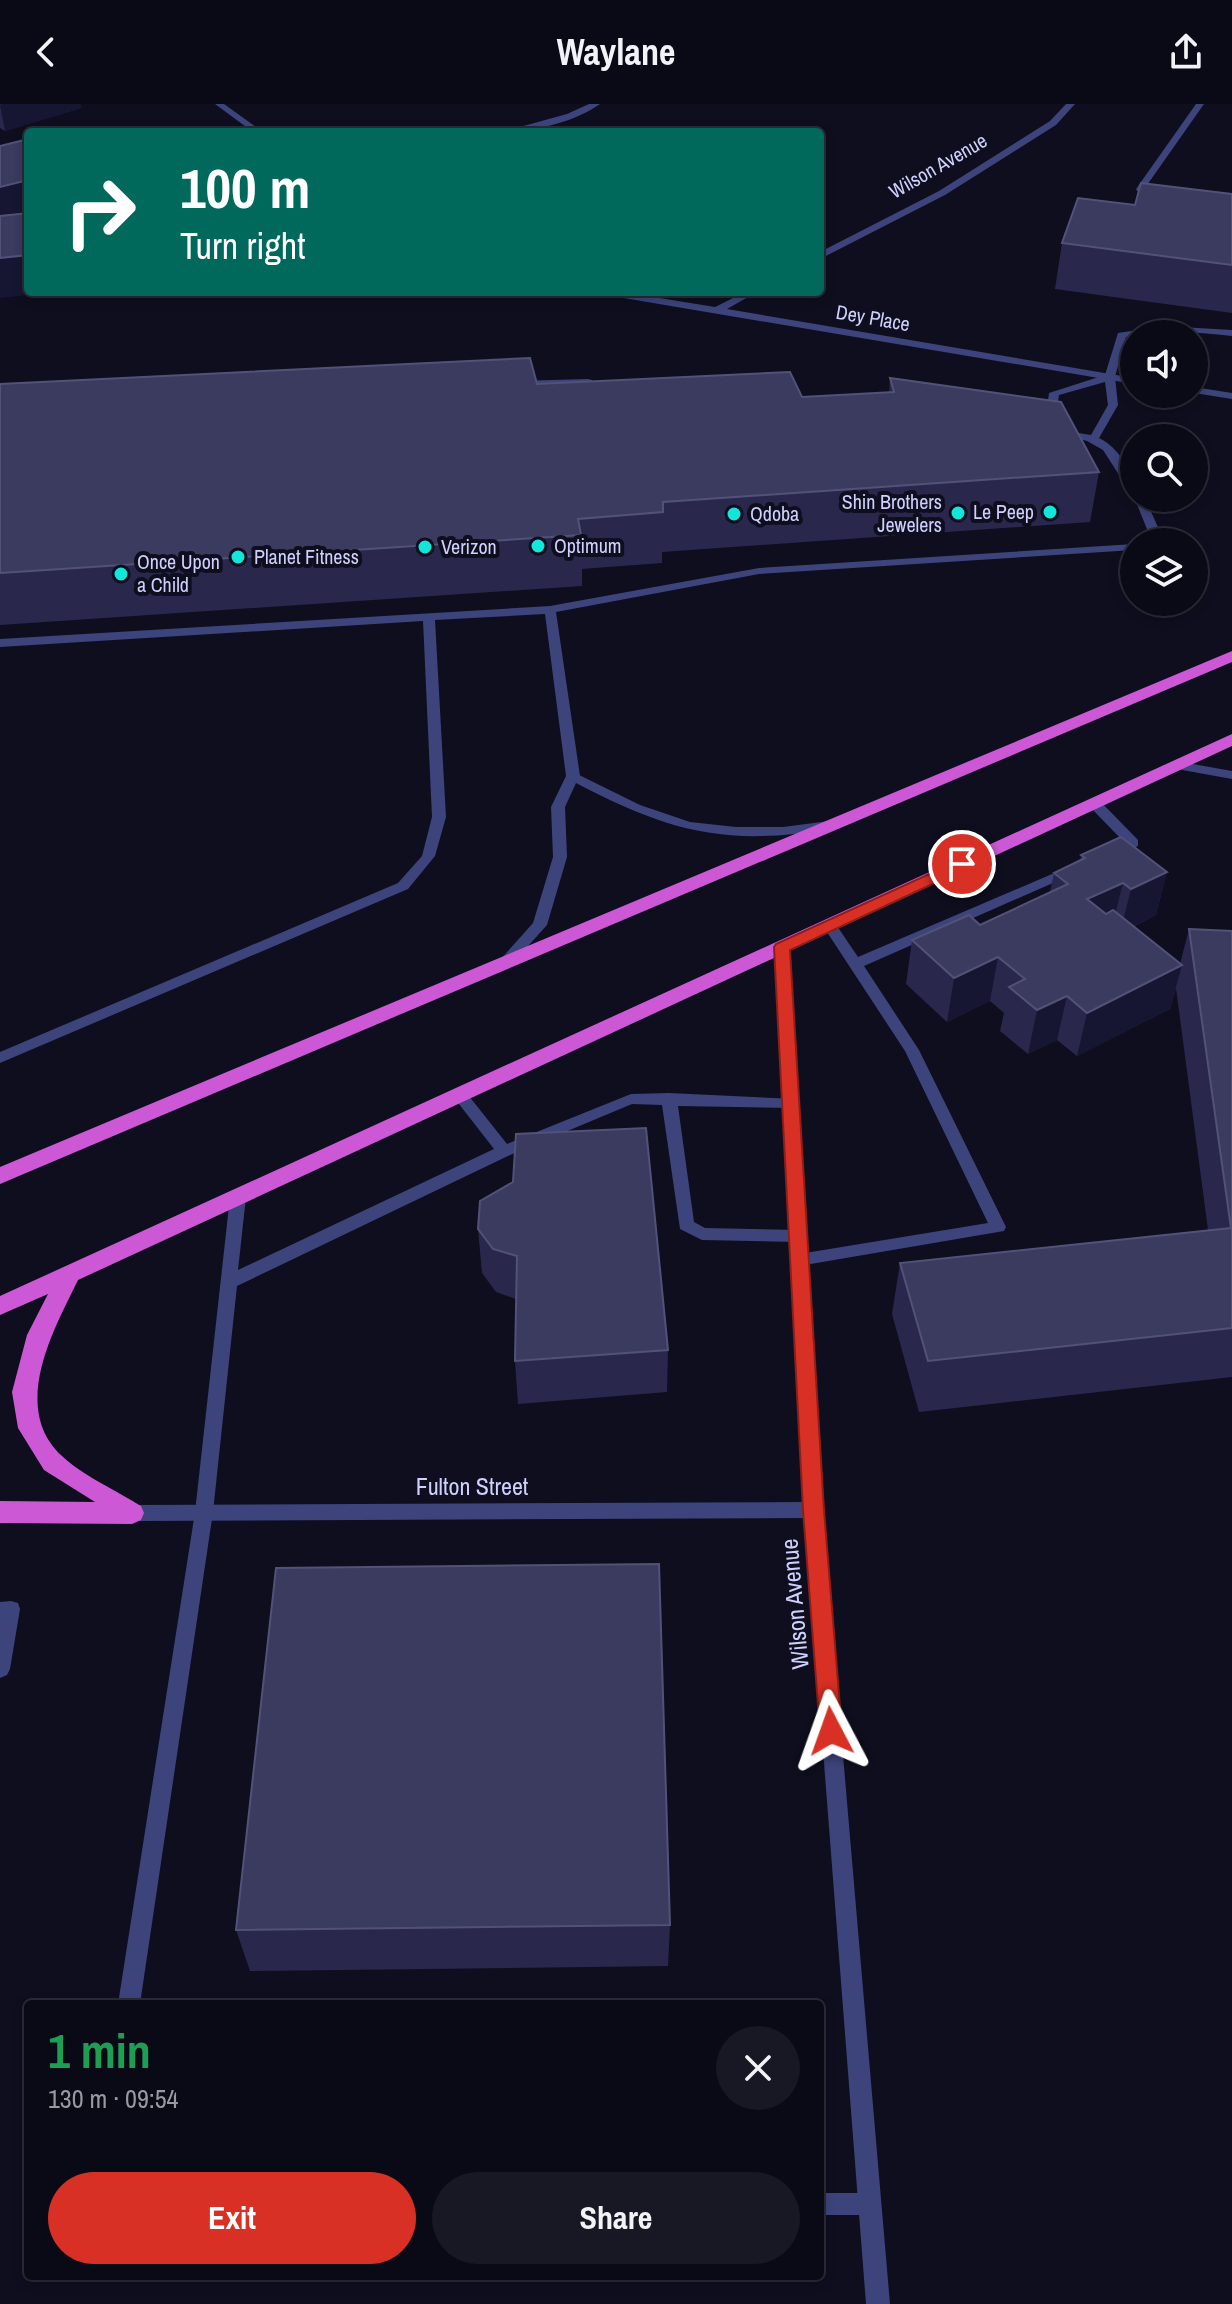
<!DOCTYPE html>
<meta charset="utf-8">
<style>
body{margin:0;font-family:"Archivo Narrow",sans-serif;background:#181824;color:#f1f3f6;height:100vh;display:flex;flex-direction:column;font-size:30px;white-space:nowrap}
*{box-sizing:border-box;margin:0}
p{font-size:26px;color:#999aa1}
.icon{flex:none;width:44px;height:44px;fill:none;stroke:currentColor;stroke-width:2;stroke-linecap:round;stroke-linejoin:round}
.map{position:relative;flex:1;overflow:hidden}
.panel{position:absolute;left:24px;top:1896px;width:800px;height:280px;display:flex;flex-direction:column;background:#0a0a17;border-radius:8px;box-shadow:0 4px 12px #0003,0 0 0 2px #2a2b36}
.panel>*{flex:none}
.guide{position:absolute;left:24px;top:24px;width:800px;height:168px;border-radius:8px;box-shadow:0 4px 12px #0003,0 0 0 2px #2a2b36;background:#00695c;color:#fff;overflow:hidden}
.controls{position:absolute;left:1120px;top:216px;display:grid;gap:16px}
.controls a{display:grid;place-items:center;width:88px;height:88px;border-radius:50%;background:#0a0a17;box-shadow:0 4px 12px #0003,0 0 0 2px #2a2b36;font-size:40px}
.pin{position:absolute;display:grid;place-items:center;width:68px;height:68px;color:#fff;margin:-34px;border:4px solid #fff;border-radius:50%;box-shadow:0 2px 8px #0007}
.me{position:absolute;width:88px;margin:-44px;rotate:356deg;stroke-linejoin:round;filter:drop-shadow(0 0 6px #0008)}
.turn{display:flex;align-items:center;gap:28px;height:168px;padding:0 24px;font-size:36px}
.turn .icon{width:104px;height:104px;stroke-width:2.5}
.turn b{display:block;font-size:56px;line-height:68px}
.round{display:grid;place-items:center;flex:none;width:84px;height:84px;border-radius:42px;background:#181824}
.headline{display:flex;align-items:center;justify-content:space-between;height:136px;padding:0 24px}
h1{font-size:48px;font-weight:700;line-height:60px;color:#1e9e55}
.action{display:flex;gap:16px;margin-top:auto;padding:16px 24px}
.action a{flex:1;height:92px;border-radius:48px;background:#d93025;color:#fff;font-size:32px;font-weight:700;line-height:92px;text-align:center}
.action a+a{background:#181824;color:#f1f3f6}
header{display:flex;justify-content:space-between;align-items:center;height:104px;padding:0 24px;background:#0a0a17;font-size:36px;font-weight:700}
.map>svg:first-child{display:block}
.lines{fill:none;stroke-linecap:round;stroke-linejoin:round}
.service{fill:#3c447b;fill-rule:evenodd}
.minor{fill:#3c447b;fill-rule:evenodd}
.trunk{fill:#cc58d6;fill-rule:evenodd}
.wall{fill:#29284c}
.shaded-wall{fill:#171632}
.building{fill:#3b3a5f;stroke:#525278;stroke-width:2}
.route{fill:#d93025;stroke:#8d1f18;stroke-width:2}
.poi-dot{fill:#10e7da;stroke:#0e0e1f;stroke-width:3}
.labels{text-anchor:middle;stroke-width:8;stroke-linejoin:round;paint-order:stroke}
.far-street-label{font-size:20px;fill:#cfd1fc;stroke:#0e0e1f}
.far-poi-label{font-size:20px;fill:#cfd1fc;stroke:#0e0e1f;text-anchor:start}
.street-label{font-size:24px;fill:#cfd1fc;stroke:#0e0e1f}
</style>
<header><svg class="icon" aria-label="back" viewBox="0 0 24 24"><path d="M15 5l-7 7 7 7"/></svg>Waylane<svg class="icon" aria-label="share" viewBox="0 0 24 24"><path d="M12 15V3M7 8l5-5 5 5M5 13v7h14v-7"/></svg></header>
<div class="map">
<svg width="1232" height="2200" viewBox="0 0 1232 2200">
<rect width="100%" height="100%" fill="#0e0e1f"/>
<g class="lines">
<!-- service -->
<path class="service" d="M1196,0H1204L1145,84L1157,89L1153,92L1137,87L1136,85Z
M1163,222L1232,226V232C1197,228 1160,225 1126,233L1115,273L1118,301L1099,334C1119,344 1134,368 1134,389L1130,388L1103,346L1087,337L1055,329L1060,326L1091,331L1108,301L1105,278L1059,291L1055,317L1050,320L1045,317L1049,289L1105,271L1118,229Z
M588,275L592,276V280L515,283L510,280L515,277Z
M1134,393L1145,394L1161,430L1154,438H1142L1149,430Z
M1134,440V446L759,470L556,508L580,672L573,676L566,672L545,510L435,516L446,713L435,752L408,785L0,959V948L398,779L422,752L432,713L423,517L0,543V535L550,502L759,464Z
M1176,657L1232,667V675L1171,664V658Z
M1094,695L1099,696L1138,736V742L1118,751H1108V745L1124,738L1089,702L1087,699Z
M1073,761L1078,762L1080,765L1078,768L864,862L919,946L1006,1123L1004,1127L799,1162L793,1160L791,1156L793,1152L799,1150L988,1119L905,947L823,822L825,819H835L858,853Z
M460,986L465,987L507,1040L631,990L669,989L796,995L799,999L791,1004L678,1002L694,1118L705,1124L798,1126L804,1128L806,1132L804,1136L798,1138L702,1136L680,1125L662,1001L632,1000L510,1051L237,1182L213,1408L140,1900H118L195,1408L230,1093L238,1087L246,1093L238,1166L494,1045L452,991Z
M11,1497L18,1499L20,1505L10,1565L7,1571L0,1574V1498Z
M820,2089H869L877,2092L880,2100L877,2108L869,2111H820Z"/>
<!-- minor -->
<path class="minor" d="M215,0H224L263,28H253Z
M589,0H600C575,18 533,28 502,28L567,10Z
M1066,0H1075L1056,21L945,91L820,155V148L939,87L1050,17Z
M601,188H623L715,203L745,188H757L727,205L1134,274V280L606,191Z
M1194,283L1232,289V295L1194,289Z
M573,668L640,701L690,718L736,723H783L829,717L836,721C826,729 807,728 794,730C707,739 653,719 576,679L565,703L567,753L547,821L510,862H500L498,859L500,856L533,819L553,753L551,703L566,672Z
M782,838L789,843L822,1406L890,2200H866L805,1414L132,1417L126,1414L123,1409L126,1404L132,1401L804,1398L775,843Z"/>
<!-- trunk -->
<path class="trunk" d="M1232,547V558L0,1080V1063Z
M1232,630V642L78,1176C53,1227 10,1304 62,1352C82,1371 117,1387 141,1402L144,1409L141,1416L132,1420L0,1419V1397L95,1398L44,1366L18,1324L12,1288L27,1231L48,1190L0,1211V1192Z"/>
</g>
<!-- wall -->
<path class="wall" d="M0,0H80L81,4L5,27L0,24Z
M1232,90V209L1055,185L1062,139Z
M890,274L1099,368L1090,418L662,448V459L582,465V482L0,521V280H537L802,293L889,289Z
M1081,751L1167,768L1156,811L1133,823L1180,860L1189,825L1232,827V1273L919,1308L892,1210L900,1159L1208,1126L1176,884L1170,905L1077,952L1057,936L1028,950L1000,927L1004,909L990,897L947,918L906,880L912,836L980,821L1050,788L1054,769L1080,757Z
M478,1125L668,1246L667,1288L518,1300L515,1257L516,1195L496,1188L482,1169Z
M670,1821L668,1862L250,1867L236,1826Z"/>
<!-- shaded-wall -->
<path class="shaded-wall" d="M2,0H80L81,4L5,27L0,1Z
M28,76V115L0,122V83Z
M28,151V188H56L0,194V154Z
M1167,768L1156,811L1120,829L1131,785Z
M1123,779L1112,823L1087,795Z
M998,853L990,897L947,918L954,874Z
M1182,861L1170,905L1077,952L1087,909Z
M1067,892L1057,936L1028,950L1037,906Z"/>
<!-- building -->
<path class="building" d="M72,25L76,28H59Z
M28,35V76L0,83V42Z
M1141,79L1232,90V161L1062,139L1078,94L1135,101Z
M28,109V151L0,154V112Z
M530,254L537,280L790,268L802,293L894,288L890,274L1061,298L1099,368L663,398V408L578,415L581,431L0,469V280Z
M1121,733L1167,768L1131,785L1123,779L1087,795L1106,810L1113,806L1182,861L1087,909L1067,892L1037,906L1009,883L1025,875L998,853L954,874L912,836L969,811L980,821L1068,780L1054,769L1085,754L1081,751Z
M1189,825L1232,827V1224L928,1257L900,1159L1231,1124Z
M646,1024L668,1246L515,1257L517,1152L493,1145L478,1125L480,1097L513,1078L516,1030Z
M659,1460L670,1821L236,1826L276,1464Z"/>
<!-- route -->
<path class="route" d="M962,755L967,757V764L790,846L824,1406L842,1627L839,1634L831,1637L823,1634L820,1627L803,1406L774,843L776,840Z"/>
<!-- markers -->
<g class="poi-dot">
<circle cx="1050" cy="408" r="8"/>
<circle cx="958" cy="409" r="8"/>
<circle cx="734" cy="410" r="8"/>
<circle cx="538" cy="442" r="8"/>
<circle cx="425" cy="443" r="8"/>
<circle cx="238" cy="453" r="8"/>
<circle cx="121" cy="470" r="8"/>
</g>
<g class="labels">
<!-- far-street labels -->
<g class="far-street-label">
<text transform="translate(938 62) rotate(-30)" y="7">Wilson Avenue</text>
<text transform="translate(873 214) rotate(10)" y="7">Dey Place</text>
</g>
<!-- far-poi labels -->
<g class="far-poi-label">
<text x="942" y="405" text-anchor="end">Shin Brothers<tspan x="942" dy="23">Jewelers</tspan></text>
<text x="1034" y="415" text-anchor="end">Le Peep</text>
<text x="750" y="417">Qdoba</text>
<text x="554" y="449">Optimum</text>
<text x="441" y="450">Verizon</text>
<text x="254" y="460">Planet Fitness</text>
<text x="137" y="465">Once Upon<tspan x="137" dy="23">a Child</tspan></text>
</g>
<!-- street labels -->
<g class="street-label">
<text x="472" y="1391">Fulton Street</text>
<text transform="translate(795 1500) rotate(-95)" y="8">Wilson Avenue</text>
</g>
</g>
</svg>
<div class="controls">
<a><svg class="icon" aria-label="sound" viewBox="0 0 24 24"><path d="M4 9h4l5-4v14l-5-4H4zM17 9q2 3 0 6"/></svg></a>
<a><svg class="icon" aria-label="search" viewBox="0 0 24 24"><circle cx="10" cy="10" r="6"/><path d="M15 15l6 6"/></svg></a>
<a><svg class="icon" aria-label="layers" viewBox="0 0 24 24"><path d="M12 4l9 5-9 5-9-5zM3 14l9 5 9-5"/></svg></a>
</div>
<div class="pin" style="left:962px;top:760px;background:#d93025"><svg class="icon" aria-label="arrive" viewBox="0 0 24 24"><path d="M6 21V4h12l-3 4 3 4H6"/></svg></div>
<svg class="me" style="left:831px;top:1627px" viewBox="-20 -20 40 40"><path d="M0-17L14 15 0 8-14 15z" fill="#d93025" stroke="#fff" stroke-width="4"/></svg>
<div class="guide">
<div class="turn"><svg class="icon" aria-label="right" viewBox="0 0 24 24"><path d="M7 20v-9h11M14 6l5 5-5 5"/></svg><div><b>100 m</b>Turn right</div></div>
</div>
<section class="panel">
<div class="headline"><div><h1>1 min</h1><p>130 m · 09:54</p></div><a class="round"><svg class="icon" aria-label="close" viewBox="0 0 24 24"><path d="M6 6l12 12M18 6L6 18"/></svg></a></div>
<div class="action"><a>Exit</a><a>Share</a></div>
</section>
</div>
